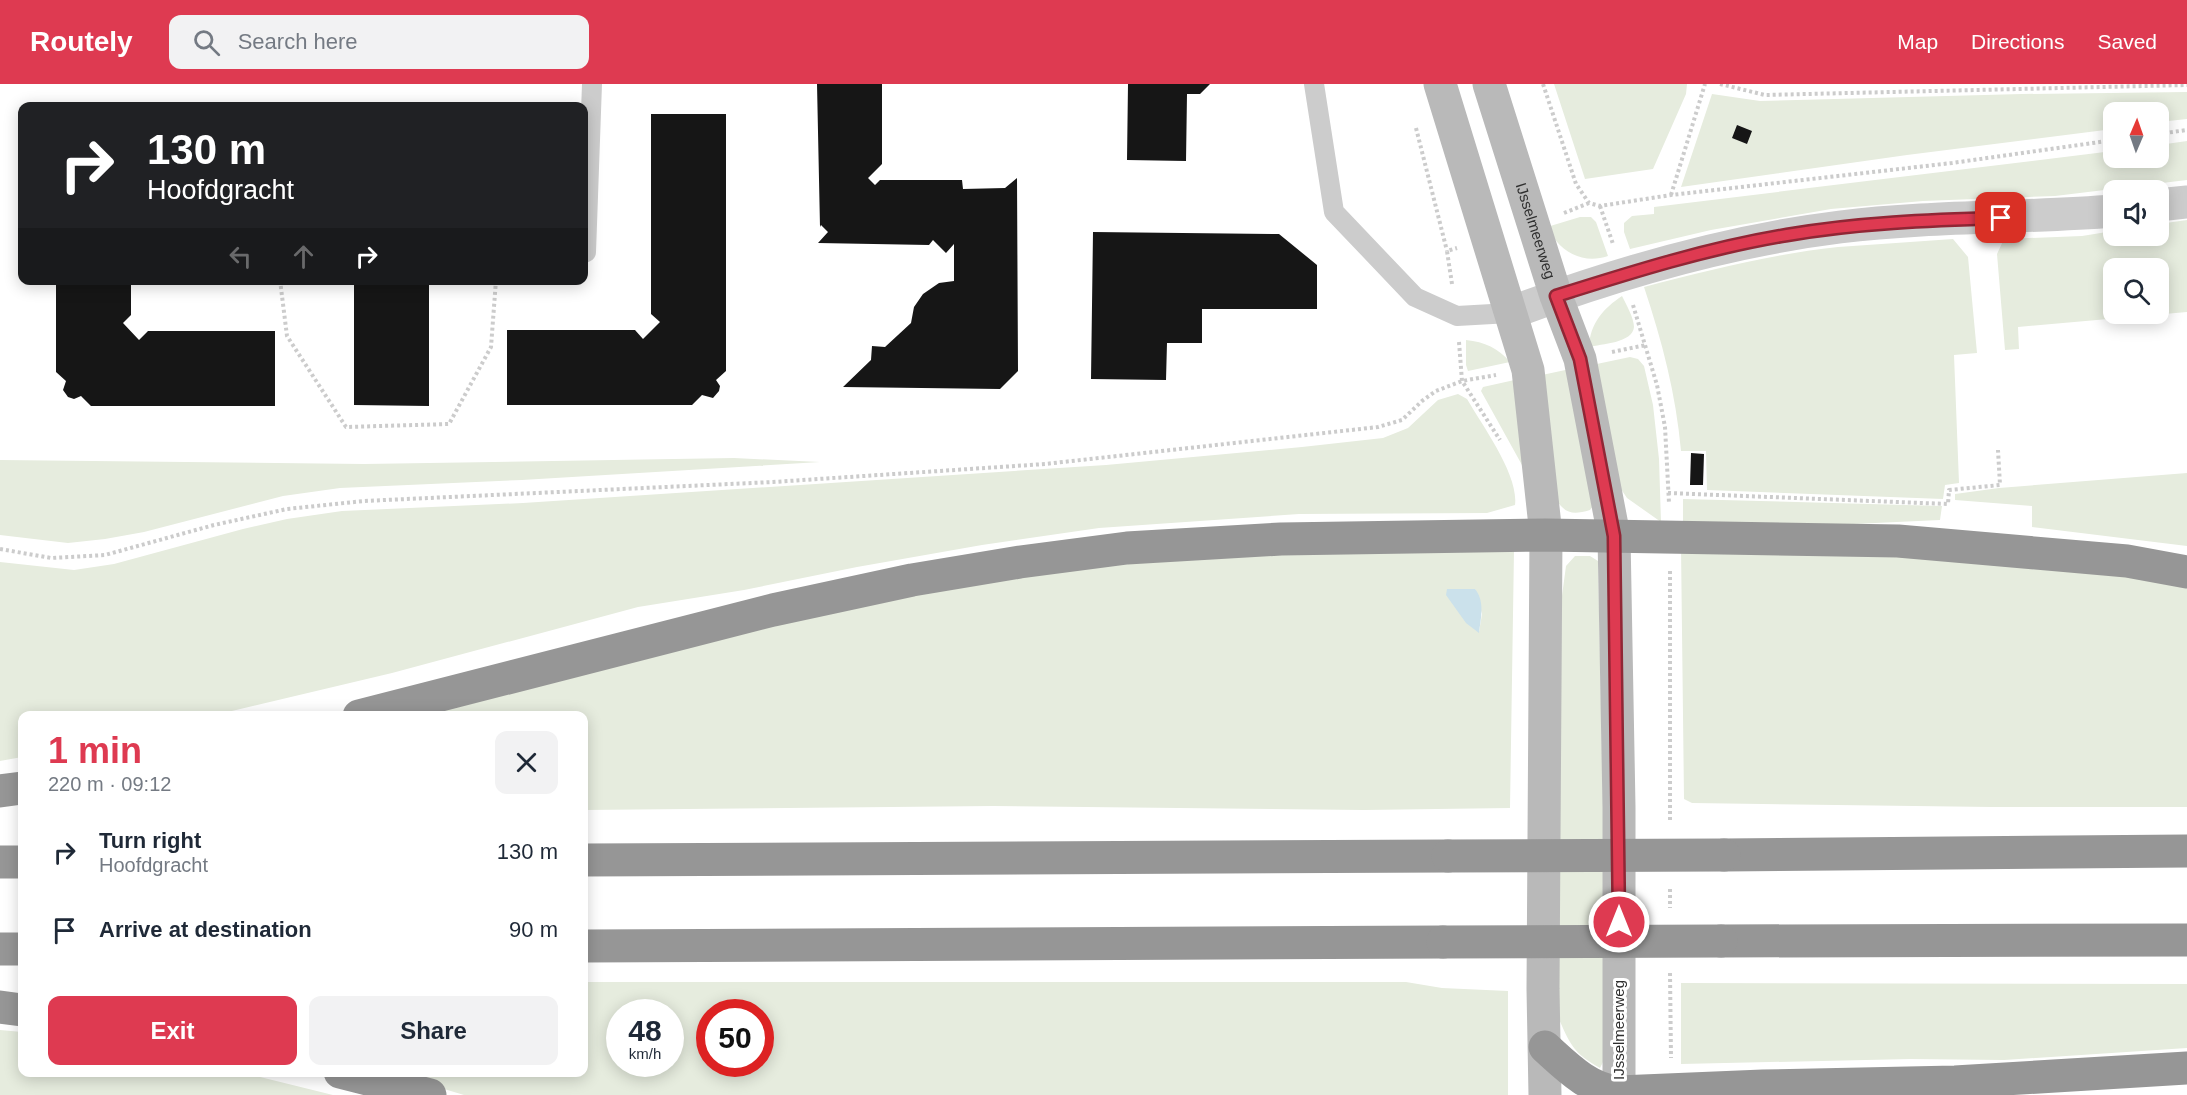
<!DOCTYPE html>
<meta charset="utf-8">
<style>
body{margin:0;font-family:Arial,sans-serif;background:#f2f2f3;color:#1f2937;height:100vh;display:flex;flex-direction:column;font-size:22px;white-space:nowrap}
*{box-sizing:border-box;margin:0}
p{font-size:20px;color:#747a83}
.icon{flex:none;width:33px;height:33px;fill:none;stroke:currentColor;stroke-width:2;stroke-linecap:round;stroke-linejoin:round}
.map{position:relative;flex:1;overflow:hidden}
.side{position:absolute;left:18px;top:627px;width:570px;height:366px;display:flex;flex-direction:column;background:#fff;border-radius:12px;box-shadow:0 3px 15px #0003}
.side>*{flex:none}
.banner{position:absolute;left:18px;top:18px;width:570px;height:183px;border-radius:12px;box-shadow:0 3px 15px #0003;background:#202124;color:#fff;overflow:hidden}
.needle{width:39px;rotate:2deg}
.tools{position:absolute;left:2103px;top:18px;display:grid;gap:12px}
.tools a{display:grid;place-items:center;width:66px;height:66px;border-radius:12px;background:#fff;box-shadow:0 3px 15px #0003;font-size:30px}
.speed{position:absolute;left:606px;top:915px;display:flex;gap:12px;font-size:30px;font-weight:700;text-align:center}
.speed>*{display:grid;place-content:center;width:78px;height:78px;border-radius:50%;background:#fff;box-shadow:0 3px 15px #0003;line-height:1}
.speed small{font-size:15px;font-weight:400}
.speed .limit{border:9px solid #d22;background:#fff;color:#111}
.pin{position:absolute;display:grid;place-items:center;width:51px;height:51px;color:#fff;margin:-26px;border-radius:12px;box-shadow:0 3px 9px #0006}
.me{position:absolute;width:66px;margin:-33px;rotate:0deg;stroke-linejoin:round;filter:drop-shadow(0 0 4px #0008)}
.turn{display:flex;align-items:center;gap:21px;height:126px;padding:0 30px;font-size:27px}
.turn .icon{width:78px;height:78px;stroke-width:2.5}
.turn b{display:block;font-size:42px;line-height:51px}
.lanes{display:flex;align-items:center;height:57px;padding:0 30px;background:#0003;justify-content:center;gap:30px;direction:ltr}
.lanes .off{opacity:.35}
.round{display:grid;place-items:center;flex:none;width:63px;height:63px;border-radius:12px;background:#f2f2f3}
.head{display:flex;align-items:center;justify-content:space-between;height:102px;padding:0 30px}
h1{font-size:36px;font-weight:700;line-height:45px;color:#de3a51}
.primary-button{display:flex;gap:12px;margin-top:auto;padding:12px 30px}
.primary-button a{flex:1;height:69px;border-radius:12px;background:#de3a51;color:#fff;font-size:24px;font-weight:700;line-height:69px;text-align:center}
.primary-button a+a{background:#f2f2f3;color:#1f2937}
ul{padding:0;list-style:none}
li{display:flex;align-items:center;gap:18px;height:78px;padding:0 30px}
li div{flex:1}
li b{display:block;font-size:22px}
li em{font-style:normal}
header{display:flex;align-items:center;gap:36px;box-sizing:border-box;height:84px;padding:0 30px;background:#de3a51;color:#fff}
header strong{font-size:28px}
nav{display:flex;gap:33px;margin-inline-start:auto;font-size:21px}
.search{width:420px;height:54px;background:#f2f2f3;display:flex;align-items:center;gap:15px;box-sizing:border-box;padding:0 21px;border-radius:12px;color:#747a83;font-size:22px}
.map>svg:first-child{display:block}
.green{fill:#e6ecde;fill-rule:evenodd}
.water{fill:#cbe1eb}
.building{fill:#161616}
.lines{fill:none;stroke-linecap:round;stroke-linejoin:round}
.path{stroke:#ccc;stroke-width:4;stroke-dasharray:3 3;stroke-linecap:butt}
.lane{stroke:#ccc;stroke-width:20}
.street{stroke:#ccc;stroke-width:33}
.secondary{stroke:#b9b9b9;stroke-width:33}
.highway{stroke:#969696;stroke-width:33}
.highway-bridge{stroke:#969696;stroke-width:33}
.route-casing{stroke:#902635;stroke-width:15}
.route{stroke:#de3a51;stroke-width:10}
.labels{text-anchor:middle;stroke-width:6;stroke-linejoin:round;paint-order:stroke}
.street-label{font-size:15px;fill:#2f2f2f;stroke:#fff}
</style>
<header>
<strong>Routely</strong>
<div class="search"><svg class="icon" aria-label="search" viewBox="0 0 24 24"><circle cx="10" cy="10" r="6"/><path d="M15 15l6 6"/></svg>Search here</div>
<nav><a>Map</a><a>Directions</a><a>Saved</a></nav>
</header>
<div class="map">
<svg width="2187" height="1011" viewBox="0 0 2187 1011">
<rect width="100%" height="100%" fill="#fff"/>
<!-- green -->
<path class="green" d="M1554,0H1687L1686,10L1653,85L1585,95Z
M2187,8V35L2159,38L2158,28H2114L2113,45L1907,71L1681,103L1712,10L1760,17L2022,10Z
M2187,57V96L2055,112L1923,117L1831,125L1711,146L1630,165L1624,148V139L1632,132L1654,130V123L2113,67L2114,74H2158L2159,61Z
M1580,133H1591L1596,138L1608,172C1582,181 1559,167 1547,143Z
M2187,136V228L2018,243L2019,265L2005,266L1997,170L2004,155L2082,152L2113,147L2114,152H2158L2159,140ZM2114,184H2158V230H2114Z
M1953,155L1968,173L1977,269L1954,271L1959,399L1945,401L1943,415L1707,406L1706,367H1681C1676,310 1662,257 1644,203C1708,186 1773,170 1838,163C1877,160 1915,158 1953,155Z
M1622,212C1626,220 1634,234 1634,243C1633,259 1601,260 1589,263C1590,239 1604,224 1622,212Z
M1466,256C1485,258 1498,264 1510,278L1468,287L1466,281Z
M1630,273L1638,275L1644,282L1653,321L1659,375L1661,438L1627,414L1617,399L1592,281Z
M1570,285L1593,422L1590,426C1573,431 1565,430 1556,415L1542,291Z
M1519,295L1527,390L1481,307L1483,303Z
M1458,310L1467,315C1482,341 1519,391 1515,421L1487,429L1299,430L1099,444L982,461L857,483L744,506L638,523L392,589L215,631L22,632V673L0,677V478L74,486L114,480L243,445L287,435L342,427L523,419L1106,381L1302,363L1383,354L1408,344L1438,316Z
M734,374L820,378L522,396L340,404L283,412L144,448L105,455L68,459L0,451V376L364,380Z
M2187,389V462L2032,443V422L1955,416V410L1999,404Z
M1683,415L1942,422L1940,436L1770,444L1683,441Z
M1681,463L1974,474L2187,497V723H1992L1692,719L1684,715Z
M1514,466L1510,724L1364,726L993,722L584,726V632H390L823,522L1168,473ZM1475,505L1482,530L1479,548L1447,506Z
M1575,472H1590L1598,477L1603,718V978L1600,984C1573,969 1570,960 1558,933L1557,549L1566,482Z
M584,898H1406L1442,904L1508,907V1011H464L391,989L584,988ZM620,928H670V980H620ZM710,928H760V980H710Z
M1681,899L2187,900V964L2004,976L1910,975L1681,980Z
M0,946L22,948V988L244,989L333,1011H0Z"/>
<!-- water -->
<path class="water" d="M1447,505H1475C1485,517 1481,534 1479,549L1466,539L1446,511Z"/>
<!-- building -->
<path class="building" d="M817,0H882V80L868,94L875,101L880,96H962L963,105L1005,104L1017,94L1018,287L1000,305L843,303L871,276L872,262L885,263L911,239L914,223L923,210L939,199L954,197V160L946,169L933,156L929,161L818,159L828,148L821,141L820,143Z
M1128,0H1210L1200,10H1187L1186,77L1127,76Z
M651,30H726V287L716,296L720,302L719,307L713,314L702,311L692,321H507V246H635L643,255L660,238L651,230Z
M1737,41L1752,47L1747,60L1732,54Z
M1093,148L1279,150L1317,181V225H1202V259H1167L1166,296L1091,295Z
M56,196H131V231L123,239L139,256L148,247H275V322H91L81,312L74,315L68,313L63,306L66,297L56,288Z
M354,196H429V322L354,321Z
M1691,369L1704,370L1703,401H1690Z"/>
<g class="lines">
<!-- path -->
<path class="path" d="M1543,0L1576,100L1589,119L1600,122L1671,111L1952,79L2114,56
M1720,0L1765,11L2187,1
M1416,44L1447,167
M2158,50L2187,46
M1671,111L1705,0
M1600,122L1613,160
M1564,129L1589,119
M280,196L287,252L346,343L449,340L491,263L496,196
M1452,200L1447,167L1457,164
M1633,221L1657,301L1665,343L1669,419
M1459,258L1462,297L1500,356
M1612,268L1646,261
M1668,409L1948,420L1949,406L2000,401L1998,366
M0,465L51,474L105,471L214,441L287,425L364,417L773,398L1045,380L1378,343L1402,336L1422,317L1436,307L1462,297L1496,291
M1670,487V737
M1670,805V824
M1670,889L1671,974"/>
<!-- lane -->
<path class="lane" d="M1314,0L1334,128L1415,213L1457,232L1510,229
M584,169L586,168L592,0"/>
<!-- street -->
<path class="street" d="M2158,121L2187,118
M1510,229C1617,189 1727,157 1840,143C1931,132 2023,134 2114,127"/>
<!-- secondary -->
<g class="secondary">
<path d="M1440,0L1528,286L1546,451L1543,905L1545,1011"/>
<path id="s1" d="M1489,0L1556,212L1580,275L1614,452L1619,723V1011"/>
</g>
<!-- highway -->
<path class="highway" d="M359,632L773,526L912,496L1020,478L1127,464L1281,455L1546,451L1898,457L2127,477L2187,488
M0,707L22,704
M1724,771L2187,767
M584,776L1448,772
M0,778H22
M1721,857L2187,856
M584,862L1443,858
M0,865H22
M0,923L22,926
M1545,963C1566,982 1589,1006 1619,1008L1763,1002L1955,998L2187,984
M340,988L430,1011"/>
<!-- highway-bridge -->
<path class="highway-bridge" d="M1448,772L1724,771
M1443,858L1721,857"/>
</g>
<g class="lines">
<!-- route casing -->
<g class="route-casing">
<path id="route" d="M1619,838L1614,452L1580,275L1556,212C1632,188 1708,164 1787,151C1857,139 1929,136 2001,134"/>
</g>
<!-- route -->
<use href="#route" class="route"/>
</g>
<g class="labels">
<!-- street labels -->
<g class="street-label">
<text dy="5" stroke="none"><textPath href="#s1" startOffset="154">IJsselmeerweg</textPath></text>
<text transform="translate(1619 946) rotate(-90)" y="5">IJsselmeerweg</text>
</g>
</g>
</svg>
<div class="tools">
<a><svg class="needle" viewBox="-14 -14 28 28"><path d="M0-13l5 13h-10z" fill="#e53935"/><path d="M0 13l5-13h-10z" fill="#747a83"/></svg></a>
<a><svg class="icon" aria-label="sound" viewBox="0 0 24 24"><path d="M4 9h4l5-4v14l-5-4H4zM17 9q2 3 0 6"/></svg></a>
<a><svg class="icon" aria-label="search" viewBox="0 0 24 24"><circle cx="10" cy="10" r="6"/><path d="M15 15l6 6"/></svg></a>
</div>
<div class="speed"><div>48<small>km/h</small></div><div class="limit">50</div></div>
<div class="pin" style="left:2001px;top:134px;background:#d93025"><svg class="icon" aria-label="arrive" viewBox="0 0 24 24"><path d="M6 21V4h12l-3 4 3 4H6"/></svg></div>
<svg class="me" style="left:1619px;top:838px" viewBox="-20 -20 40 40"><circle r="17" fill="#de3a51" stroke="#fff" stroke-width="3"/><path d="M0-11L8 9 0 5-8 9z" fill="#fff"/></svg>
<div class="banner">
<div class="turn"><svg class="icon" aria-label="right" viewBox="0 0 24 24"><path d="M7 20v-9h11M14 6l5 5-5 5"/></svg><div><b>130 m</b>Hoofdgracht</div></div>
<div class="lanes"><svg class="icon off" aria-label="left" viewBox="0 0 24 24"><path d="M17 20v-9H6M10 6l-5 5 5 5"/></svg><svg class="icon off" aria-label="ahead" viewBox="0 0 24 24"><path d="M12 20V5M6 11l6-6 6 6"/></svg><svg class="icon" aria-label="right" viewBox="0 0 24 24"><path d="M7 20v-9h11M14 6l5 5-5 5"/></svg></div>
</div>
<section class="side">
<div class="head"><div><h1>1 min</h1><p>220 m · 09:12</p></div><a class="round"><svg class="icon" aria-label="close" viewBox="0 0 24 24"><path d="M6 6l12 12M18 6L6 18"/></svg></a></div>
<ul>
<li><svg class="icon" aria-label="right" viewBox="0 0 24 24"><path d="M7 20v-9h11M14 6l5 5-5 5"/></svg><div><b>Turn right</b><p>Hoofdgracht</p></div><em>130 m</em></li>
<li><svg class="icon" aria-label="arrive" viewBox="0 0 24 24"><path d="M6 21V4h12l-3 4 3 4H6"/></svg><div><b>Arrive at destination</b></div><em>90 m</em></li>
</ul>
<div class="primary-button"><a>Exit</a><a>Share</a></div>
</section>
</div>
